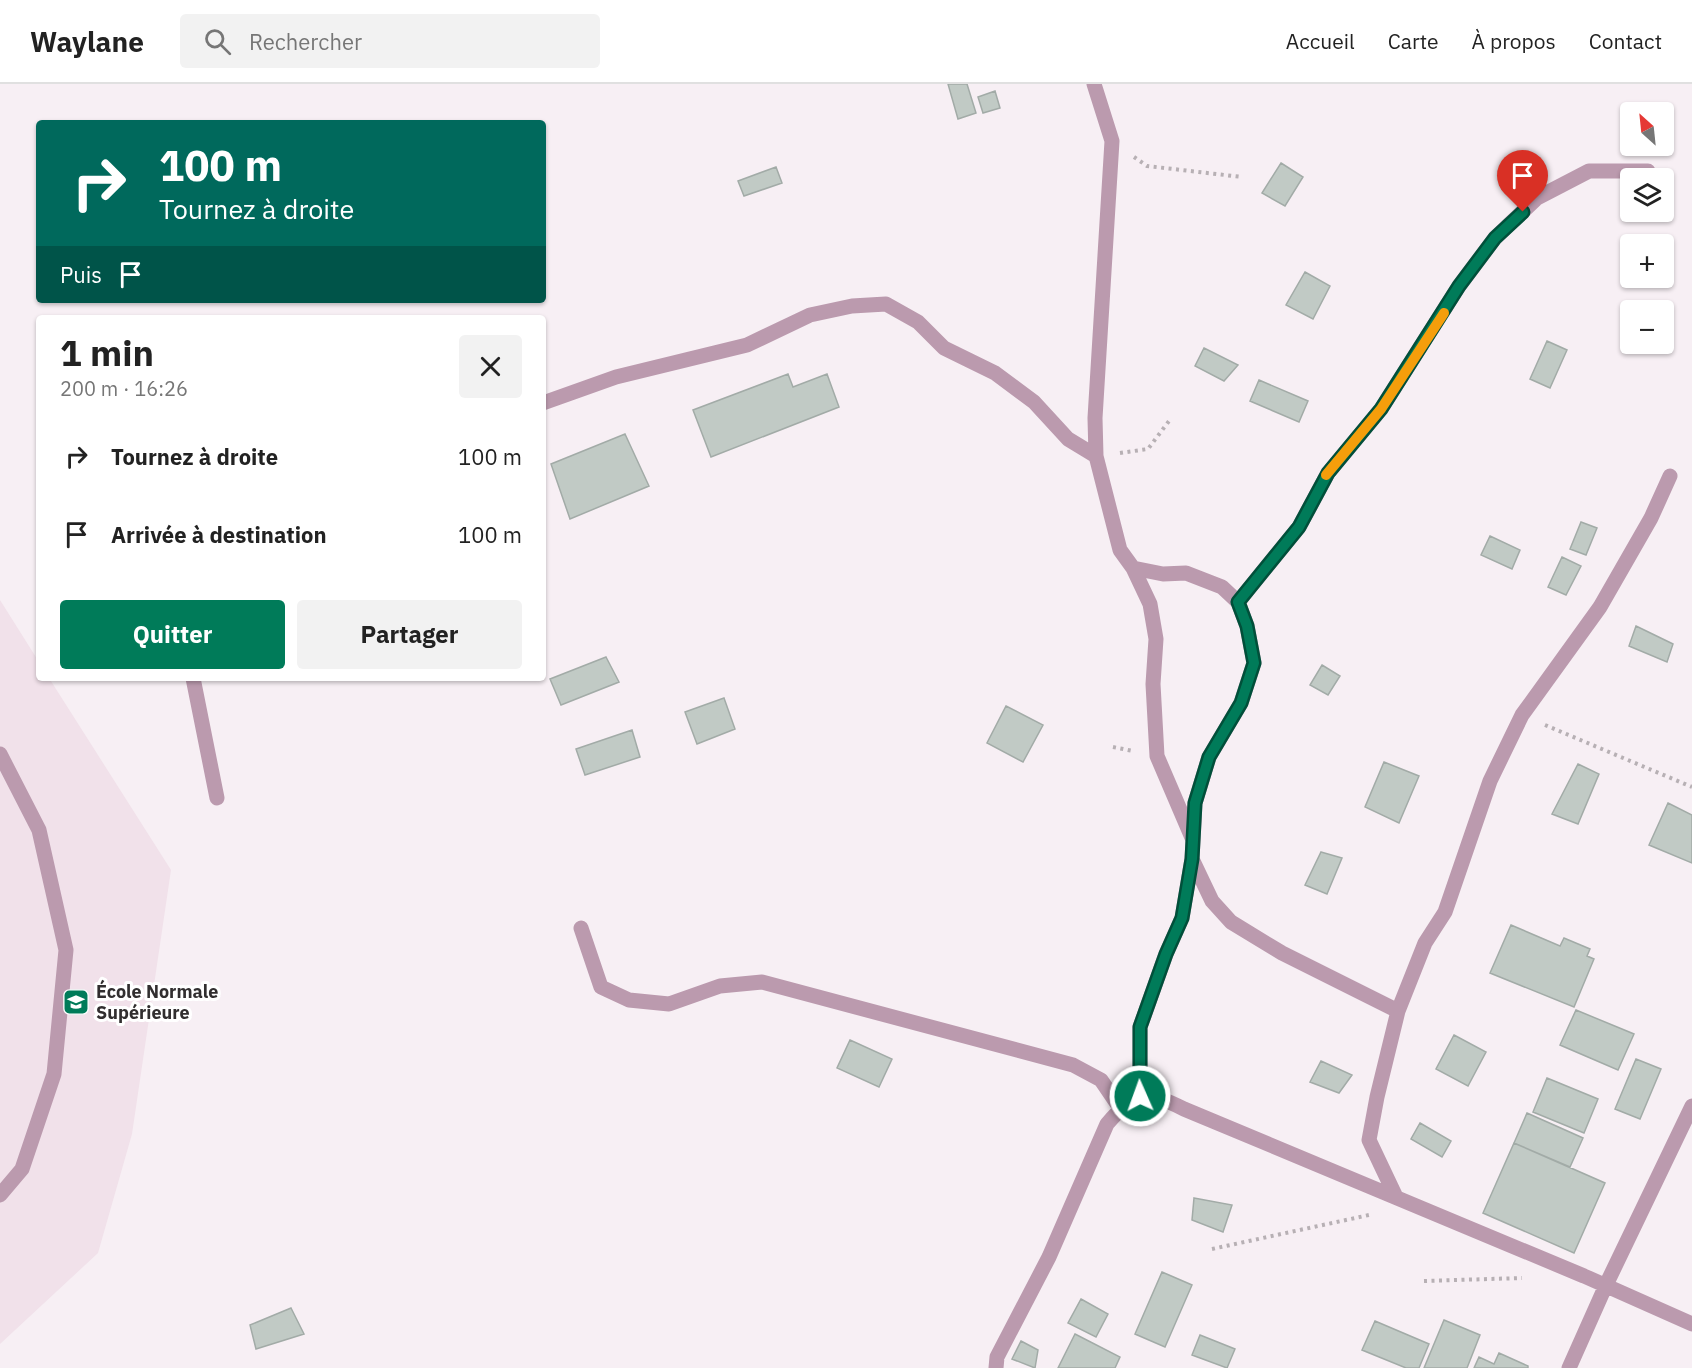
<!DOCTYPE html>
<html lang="fr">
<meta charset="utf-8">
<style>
body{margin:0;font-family:"IBM Plex Sans",sans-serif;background:#f2f2f2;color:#222;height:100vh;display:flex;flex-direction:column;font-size:22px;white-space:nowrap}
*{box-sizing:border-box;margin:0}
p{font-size:20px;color:#767676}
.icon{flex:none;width:33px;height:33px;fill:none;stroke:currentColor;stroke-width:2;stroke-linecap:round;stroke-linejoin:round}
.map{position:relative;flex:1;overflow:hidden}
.drawer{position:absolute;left:36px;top:231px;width:510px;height:366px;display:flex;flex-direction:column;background:#fff;border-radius:6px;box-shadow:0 2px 4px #0004}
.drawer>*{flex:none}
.hud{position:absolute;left:36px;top:36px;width:510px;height:183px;border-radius:6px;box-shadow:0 2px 4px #0004;background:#00695c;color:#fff;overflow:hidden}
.needle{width:39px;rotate:333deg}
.tools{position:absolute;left:1620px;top:18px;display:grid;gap:12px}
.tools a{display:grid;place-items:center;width:54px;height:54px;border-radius:6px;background:#fff;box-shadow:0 2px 4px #0004;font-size:30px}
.pin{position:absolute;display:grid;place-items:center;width:51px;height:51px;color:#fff;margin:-62px -26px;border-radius:50% 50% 50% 0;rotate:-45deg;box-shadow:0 0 6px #0007}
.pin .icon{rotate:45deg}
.me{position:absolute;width:66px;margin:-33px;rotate:358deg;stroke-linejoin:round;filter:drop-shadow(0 0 4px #0008)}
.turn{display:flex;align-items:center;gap:21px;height:126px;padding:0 24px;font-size:27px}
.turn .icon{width:78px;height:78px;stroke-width:2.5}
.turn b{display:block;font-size:42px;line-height:51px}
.then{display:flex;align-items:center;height:57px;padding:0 24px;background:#0003;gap:12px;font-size:22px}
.round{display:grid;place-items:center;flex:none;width:63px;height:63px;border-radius:6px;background:#f2f2f2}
.head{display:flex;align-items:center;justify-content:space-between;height:102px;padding:0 24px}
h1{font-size:36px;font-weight:800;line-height:45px}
.action{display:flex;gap:12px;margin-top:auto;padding:12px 24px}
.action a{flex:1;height:69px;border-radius:6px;background:#007b59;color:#fff;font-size:24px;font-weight:800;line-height:69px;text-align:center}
.action a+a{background:#f2f2f2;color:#222}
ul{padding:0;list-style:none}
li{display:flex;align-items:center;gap:18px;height:78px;padding:0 24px}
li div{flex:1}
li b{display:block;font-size:22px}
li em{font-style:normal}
header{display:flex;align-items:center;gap:36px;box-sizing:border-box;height:84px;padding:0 30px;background:#fff;border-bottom:2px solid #e0e0e0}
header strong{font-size:28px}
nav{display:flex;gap:33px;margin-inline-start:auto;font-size:21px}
.search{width:420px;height:54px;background:#f2f2f2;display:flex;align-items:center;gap:15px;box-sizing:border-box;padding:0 21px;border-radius:6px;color:#767676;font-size:22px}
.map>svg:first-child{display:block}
.built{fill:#f1e1ea}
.building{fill:#c1cac5;stroke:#a2aba7;stroke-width:1.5}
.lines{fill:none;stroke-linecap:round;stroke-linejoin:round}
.path{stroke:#b7b0b4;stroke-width:4;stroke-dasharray:3 4.5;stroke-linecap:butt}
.lane{stroke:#bb9aae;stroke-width:15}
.street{stroke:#bb9aae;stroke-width:15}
.route-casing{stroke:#00503a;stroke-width:15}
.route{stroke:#007b59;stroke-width:10}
.slow{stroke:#f59e0b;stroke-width:10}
.labels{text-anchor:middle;stroke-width:6;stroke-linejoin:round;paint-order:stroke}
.poi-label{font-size:18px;font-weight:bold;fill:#312e2f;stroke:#fff;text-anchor:start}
</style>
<header>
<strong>Waylane</strong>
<div class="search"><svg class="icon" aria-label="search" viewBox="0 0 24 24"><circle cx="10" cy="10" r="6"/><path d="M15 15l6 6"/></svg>Rechercher</div>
<nav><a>Accueil</a><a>Carte</a><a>À propos</a><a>Contact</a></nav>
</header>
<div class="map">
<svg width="1692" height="1284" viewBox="0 0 1692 1284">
<rect width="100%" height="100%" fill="#f7eff4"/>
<!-- built -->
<path class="built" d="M0,516L39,578V594H49L171,786L132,1050L98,1169L0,1260Z"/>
<!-- building -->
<path class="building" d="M948,0H967L976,29L958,35Z
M995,7L1000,24L983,29L978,13Z
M1281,79L1303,93L1285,122L1262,109Z
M776,83L782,99L744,112L738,97Z
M1305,188L1330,202L1313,235L1286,221Z
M1547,257L1567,266L1550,304L1530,295Z
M1204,264L1238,281L1224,297L1195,282Z
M788,290L793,303L827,290L839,323L711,373L693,326Z
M1259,296L1308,317L1299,338L1250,317Z
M625,350L649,402L570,435L551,380Z
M1581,438L1597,444L1586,471L1570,465Z
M1490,452L1520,466L1512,485L1481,471Z
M1562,473L1581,482L1566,511L1548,503Z
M1636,542L1673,560L1667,578L1629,562Z
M606,573L619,598L561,621L550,595Z
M1322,581L1340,592L1328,611L1310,601Z
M724,614L735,645L697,660L685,628Z
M1006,622L1043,641L1023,678L987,659Z
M632,646L640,673L585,691L576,665Z
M1384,678L1419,692L1399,739L1365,723Z
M1578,680L1599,690L1578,740L1552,730Z
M1668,719L1692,731V779L1649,761Z
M1321,768L1342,774L1327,810L1305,801Z
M1511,841L1560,862L1564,854L1590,865L1587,872L1594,875L1574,923L1490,889Z
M1576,926L1634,950L1618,986L1560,961Z
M1454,951L1486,968L1468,1002L1436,985Z
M850,956L892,975L879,1003L837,984Z
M1636,975L1661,985L1640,1035L1615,1025Z
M1321,977L1352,991L1339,1009L1310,998Z
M1547,994L1598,1015L1584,1049L1533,1028Z
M1527,1029L1583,1054L1570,1083L1514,1059Z
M1420,1039L1451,1057L1442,1073L1411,1055Z
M1514,1059L1605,1099L1574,1169L1483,1129Z
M1194,1114L1232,1121L1223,1148L1192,1136Z
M1162,1188L1192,1201L1165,1263L1135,1250Z
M1081,1215L1108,1230L1096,1253L1068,1239Z
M291,1224L304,1250L256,1265L250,1241Z
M1444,1236L1480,1251L1467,1284H1424Z
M1375,1237L1429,1260L1419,1284H1406L1362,1266Z
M1075,1250L1120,1273L1115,1284H1058Z
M1200,1251L1235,1265L1227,1284L1192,1271Z
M1021,1257L1038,1266L1035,1284L1012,1275Z
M1499,1269L1528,1282V1284H1474L1479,1273L1494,1280Z"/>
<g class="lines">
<!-- path -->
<path class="path" d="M1134,73L1147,82L1242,93
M1120,369L1148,365L1169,337
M1545,641L1692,703
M1113,663L1133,667
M1212,1165L1369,1131
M1424,1197L1522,1194"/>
<!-- lane -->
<path class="lane" d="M0,670L39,746L66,866L54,990L22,1085L0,1111"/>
<!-- street -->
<path class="street" d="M1094,0L1112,57L1095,334L1096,372L1120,466L1133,484L1150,520L1156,555L1153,600L1157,672L1193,756
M543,319L616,293L747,261L810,231L852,222L886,220L918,238L944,264L995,289L1034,318L1068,355L1096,372
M1133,484L1163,490L1186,489L1222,503L1238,518L1247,542L1254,579L1241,619L1209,673L1195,719L1192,775L1182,834L1166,870L1140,943V1012
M1238,518L1299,443L1328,389L1381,325L1459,202L1495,154L1537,114L1589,87H1648
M193,594L217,714
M1192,775L1212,817L1231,838L1282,869L1398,927
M581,844L601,903L629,916L669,920L720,902L762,898L1073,981L1101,996L1120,1024
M1396,1113L1369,1056L1377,1013L1398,927L1425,859L1445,828L1490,697L1522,631L1600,523L1651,434L1670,392
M996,1284L997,1273L1049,1173L1107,1040C1135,1007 1146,1006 1184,1025L1584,1192L1692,1240
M1569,1284L1606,1201L1692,1022"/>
</g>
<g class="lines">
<!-- route casing -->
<g class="route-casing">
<path id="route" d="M1140,1012V943L1166,870L1182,834L1192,775L1195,719L1209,673L1241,619L1254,579L1247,542L1238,518L1299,443L1328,389L1381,325L1459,202L1495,154L1523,128"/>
</g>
<!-- route -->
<use href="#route" class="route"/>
<!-- slow -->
<path class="slow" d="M1326,391L1381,325L1444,229"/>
</g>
<!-- icons -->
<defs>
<g id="school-square" transform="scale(1.35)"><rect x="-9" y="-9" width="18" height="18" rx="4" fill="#007b59" stroke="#fff"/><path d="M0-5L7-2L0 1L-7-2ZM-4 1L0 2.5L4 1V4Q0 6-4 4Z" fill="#fff"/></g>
</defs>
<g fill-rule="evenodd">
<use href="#school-square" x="76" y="918"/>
</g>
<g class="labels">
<!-- poi labels -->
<g class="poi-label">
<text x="96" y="914">École Normale<tspan x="96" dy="21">Supérieure</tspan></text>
</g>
</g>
</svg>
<div class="tools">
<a><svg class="needle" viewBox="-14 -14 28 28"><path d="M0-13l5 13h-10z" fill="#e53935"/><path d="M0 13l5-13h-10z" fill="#767676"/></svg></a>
<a><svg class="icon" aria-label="layers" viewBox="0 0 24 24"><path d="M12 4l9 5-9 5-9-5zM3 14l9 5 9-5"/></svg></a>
<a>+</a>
<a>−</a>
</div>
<div class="pin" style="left:1523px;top:128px;background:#d93025"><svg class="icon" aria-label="arrive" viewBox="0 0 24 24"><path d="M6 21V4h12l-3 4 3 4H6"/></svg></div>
<svg class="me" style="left:1140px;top:1012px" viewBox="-20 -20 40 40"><circle r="17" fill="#007b59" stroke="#fff" stroke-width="3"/><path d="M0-11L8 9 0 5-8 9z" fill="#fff"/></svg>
<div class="hud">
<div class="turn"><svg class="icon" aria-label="right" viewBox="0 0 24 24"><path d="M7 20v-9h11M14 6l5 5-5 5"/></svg><div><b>100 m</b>Tournez à droite</div></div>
<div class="then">Puis<svg class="icon" aria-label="arrive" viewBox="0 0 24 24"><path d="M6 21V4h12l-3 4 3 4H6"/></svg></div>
</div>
<section class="drawer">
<div class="head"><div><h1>1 min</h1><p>200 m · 16:26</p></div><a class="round"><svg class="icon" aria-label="close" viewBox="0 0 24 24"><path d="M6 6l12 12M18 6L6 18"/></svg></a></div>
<ul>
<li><svg class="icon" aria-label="right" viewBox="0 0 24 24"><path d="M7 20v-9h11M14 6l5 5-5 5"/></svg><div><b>Tournez à droite</b></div><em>100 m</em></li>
<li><svg class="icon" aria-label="arrive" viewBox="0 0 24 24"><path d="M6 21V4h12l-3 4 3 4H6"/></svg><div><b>Arrivée à destination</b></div><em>100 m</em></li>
</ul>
<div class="action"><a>Quitter</a><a>Partager</a></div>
</section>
</div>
